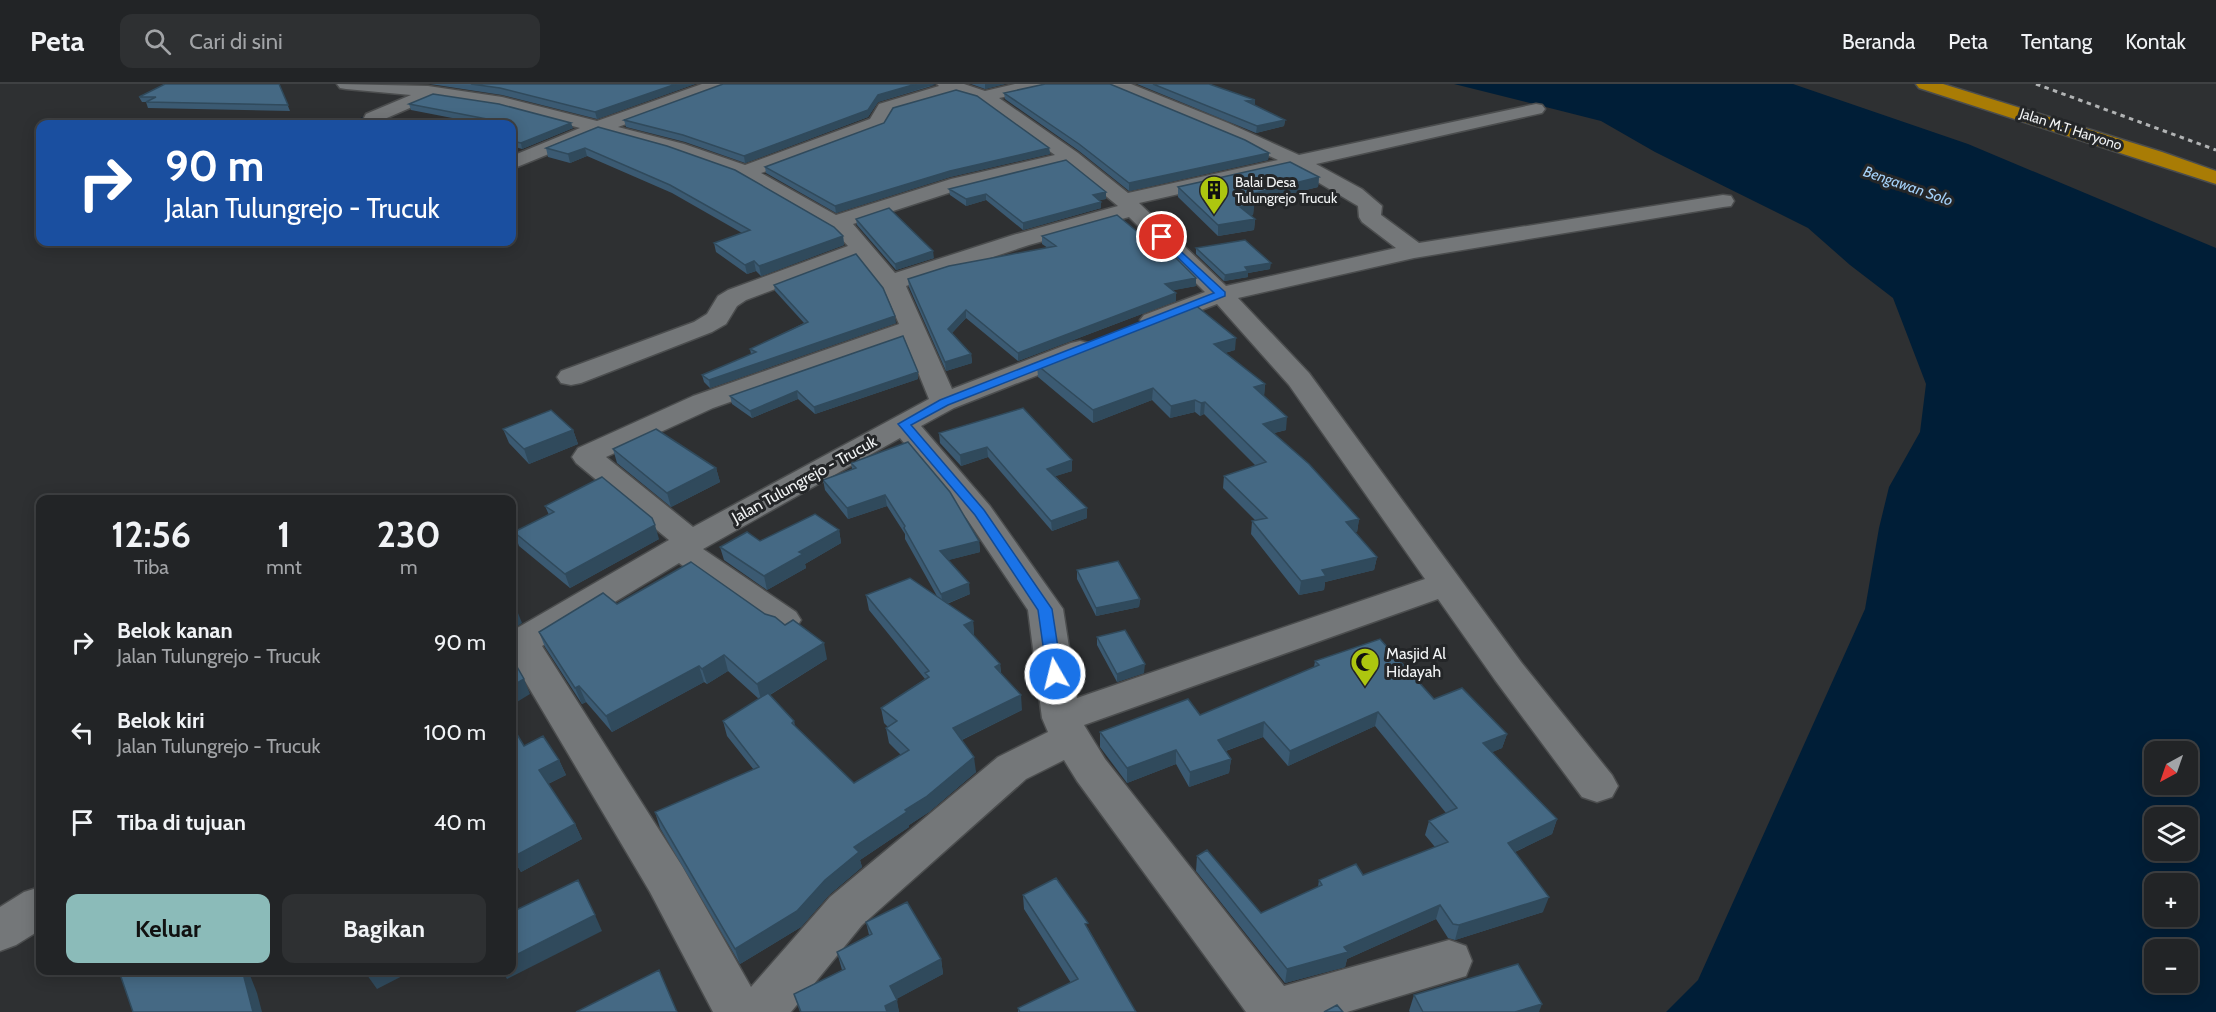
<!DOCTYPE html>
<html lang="id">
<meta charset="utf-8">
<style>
body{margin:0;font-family:Cabin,sans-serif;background:#2e3032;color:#f1f3f6;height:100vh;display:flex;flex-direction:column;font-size:22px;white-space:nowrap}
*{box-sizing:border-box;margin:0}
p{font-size:20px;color:#a2a4a7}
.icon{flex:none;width:33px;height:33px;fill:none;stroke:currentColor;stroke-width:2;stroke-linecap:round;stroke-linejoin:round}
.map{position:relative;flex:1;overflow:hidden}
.sheet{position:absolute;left:36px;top:411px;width:480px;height:480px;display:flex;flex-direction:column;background:#222426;border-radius:12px;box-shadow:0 3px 15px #0003,0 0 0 2px #3f4143}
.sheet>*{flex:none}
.hud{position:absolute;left:36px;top:36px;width:480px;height:126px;border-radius:12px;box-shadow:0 3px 15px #0003,0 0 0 2px #3f4143;background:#1a4fa0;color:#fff;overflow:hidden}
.needle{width:39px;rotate:220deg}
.controls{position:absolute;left:2144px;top:657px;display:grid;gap:12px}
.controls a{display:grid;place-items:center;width:54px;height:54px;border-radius:12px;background:#222426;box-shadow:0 3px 15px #0003,0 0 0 2px #3f4143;font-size:30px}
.pin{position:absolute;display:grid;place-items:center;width:51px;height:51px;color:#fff;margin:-26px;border:3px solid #fff;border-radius:50%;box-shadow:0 2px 6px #0007}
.me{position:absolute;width:66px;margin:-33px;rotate:352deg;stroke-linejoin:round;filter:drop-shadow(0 0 4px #0008)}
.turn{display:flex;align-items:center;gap:21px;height:126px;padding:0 30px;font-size:27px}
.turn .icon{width:78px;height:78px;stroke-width:2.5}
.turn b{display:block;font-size:42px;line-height:51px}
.eta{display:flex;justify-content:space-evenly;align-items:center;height:102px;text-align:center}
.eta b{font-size:36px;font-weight:700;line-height:42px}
.action{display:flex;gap:12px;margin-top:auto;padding:12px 30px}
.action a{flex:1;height:69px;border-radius:12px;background:#8bbbb9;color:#111;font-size:24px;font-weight:700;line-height:69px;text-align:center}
.action a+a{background:#2e3032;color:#f1f3f6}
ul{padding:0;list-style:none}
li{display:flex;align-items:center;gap:18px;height:90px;padding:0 30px}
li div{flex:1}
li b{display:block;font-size:22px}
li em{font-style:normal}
header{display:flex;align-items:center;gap:36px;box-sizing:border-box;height:84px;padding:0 30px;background:#222426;border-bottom:2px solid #3f4143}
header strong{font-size:28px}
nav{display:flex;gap:33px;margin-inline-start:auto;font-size:21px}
.search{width:420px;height:54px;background:#2e3032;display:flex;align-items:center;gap:15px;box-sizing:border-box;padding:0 21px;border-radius:12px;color:#a2a4a7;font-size:22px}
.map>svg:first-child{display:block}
.water{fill:#001e37;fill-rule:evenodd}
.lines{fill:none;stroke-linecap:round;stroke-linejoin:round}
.stream{stroke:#001e37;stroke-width:5}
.street-casing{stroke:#4b4d4e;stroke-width:3}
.highway-casing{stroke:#4b4d4e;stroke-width:3}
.street{fill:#747779;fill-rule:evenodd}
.highway{fill:#a97c05;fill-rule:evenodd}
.rail{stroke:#b1b3b4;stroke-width:3;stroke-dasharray:4.5 4.5;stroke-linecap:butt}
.wall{fill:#3b5a72}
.shaded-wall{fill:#304a5c}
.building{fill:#456984;stroke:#304a5c;stroke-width:1.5}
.route{fill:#1a73e8;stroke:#114b97;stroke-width:1.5}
.labels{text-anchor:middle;stroke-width:6;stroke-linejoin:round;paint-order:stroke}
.far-street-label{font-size:14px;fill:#f1f3f4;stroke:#242628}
.far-poi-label{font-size:14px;fill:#f1f3f4;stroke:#242628;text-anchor:start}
.far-water-label{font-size:15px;font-style:italic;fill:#a4d0f7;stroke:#242628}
.street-label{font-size:16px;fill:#f1f3f4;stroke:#242628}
.poi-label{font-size:16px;fill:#f1f3f4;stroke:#242628;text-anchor:start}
</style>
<header>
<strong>Peta</strong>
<div class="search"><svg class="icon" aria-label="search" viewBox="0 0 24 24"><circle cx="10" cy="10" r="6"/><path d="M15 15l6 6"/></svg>Cari di sini</div>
<nav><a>Beranda</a><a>Peta</a><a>Tentang</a><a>Kontak</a></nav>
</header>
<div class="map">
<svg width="2216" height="928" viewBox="0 0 2216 928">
<rect width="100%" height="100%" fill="#2e3032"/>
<!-- water -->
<path class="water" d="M1454,0H1793L1968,60L2216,164V928H1666L1698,896L1865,525L1879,444L1889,403L1920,348L1926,300L1893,214L1850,181L1808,144L1655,68L1601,37ZM2154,668H2187V700H2154ZM2154,734H2187V766H2154ZM2154,800H2187V832H2154ZM2154,866H2187V898H2154Z"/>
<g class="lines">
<!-- stream -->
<path class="stream" d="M352,40L375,31"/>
<!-- street casing -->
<g class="street-casing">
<path id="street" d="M337,0L428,2L502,13L597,37L702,0H727L724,4L618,43L684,60L745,81L870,35L879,20L939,2L937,0H964L985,7L1015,0H1049L1046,4L999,14L1078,69L1128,109L1278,76L1215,47L1110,4L1107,0H1131L1228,39L1299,71L1536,20L1542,21L1545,25L1542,29L1316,80L1362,105L1382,122L1381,131L1419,159L1723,111L1731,112L1734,117L1731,122L1723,123L1414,174L1238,214L1309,289L1521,578L1612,691L1618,702L1612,713L1597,718L1582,713L1495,596L1438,515L1084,641L1105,675L1284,902L1449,856L1466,862L1472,877L1466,892L1347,928H1246L1077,697L1064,676L1026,695L862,841L791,928H713L650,808L512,575V547L669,456L576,379L572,373L578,364L693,312L899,240L886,210L858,174L746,216L737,222L726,240L712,248L581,299L571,301L561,299L557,293L561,287L694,238L707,230L718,212L728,206L848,162L837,150L738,92L670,68L600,49L512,85V72L580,44L501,23L435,13L373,40L366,38L364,34L366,30L411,11L346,5L340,4ZM956,9L978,16L1055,71L951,95L836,131L761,89L884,43L892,28ZM1067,80L1118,122L1013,151L895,189L853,140L964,104ZM1294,84L1358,122L1359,133L1362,138L1396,164L1226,202L1139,119ZM1129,133L1205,208L1144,231L1140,236L1144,241L1153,244L1162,241L1217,220L1289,301L1425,495L1077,614L1063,525L990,422L921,342L954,324L1089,271L1093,265L1089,259L1080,257L1071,259L952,305L906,202L1029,161ZM905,256L929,315L693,443L606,373L713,324ZM900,354L967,435L1028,526L1042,634L1048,648L998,673L830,813L751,903L682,782L542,562L679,479L770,544L783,548L796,544L801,536L796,528L703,465Z
M40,803V846L16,861L0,867V823L24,808Z"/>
</g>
<!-- highway casing -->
<g class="highway-casing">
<path id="highway" d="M1916,0H1943L2162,68L2216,87V100L1919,4Z"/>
</g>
<!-- street -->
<use href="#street" class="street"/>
<!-- highway -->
<use href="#highway" class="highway"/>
<!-- rail -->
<path class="rail" d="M2036,0L2216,66"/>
</g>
<!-- wall -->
<path class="wall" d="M279,0L290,27L148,24L146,18H142L139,13Z
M430,0H695L597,35L502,11Z
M971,0H1005L985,5Z
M1137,0H1209L1255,16V22L1285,36L1284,42L1256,49Z
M935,1L878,18L868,33L745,79L685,58L626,43L624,36Z
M1004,9L1269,69L1268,76L1129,107L1079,67L1005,15Z
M409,20L573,44L522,65L512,62V40H478V39L411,26Z
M598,43L843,152L844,161L761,192L756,187L747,190L716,168L714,159L742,149L672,109L587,72L570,79L548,73L546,64Z
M1049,64L1050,70L950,93L836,129L766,89L765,83Z
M1319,93L1318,103L1252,119L1254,121L1253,131L1250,132L1255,135L1254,146L1218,152L1178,113V103Z
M949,105L1106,108V115L1099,116L1101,118V124L1023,146L986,116L966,122L950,111Z
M856,135L934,174L896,186L857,141Z
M1042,152L1162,168L1196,194V202L1173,206L1176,217L1018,277L966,234L952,249L971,270L972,279L946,287L909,203L908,195L1048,164L1042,160Z
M1196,164L1270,185L1248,189V193L1224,197L1196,170Z
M774,201L896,239L710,304L704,298L702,291L751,270L750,265L804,239L775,207Z
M1235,266L1225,269L1265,300L1264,312L1286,346L1274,349L1359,435L1357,448H1355L1377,473L1374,486L1325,498L1324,506L1299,511L1251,450L1252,437L1255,436L1223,404L1224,392L1256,382L1204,330L1200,332L1195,328L1170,334L1152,316L1093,339L1038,293L1037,281Z
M918,295L815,330L798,315L752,334L732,320L730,312Z
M503,345L573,346L578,360L529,380L509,359Z
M939,349L1072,387L1055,392L1087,424V434L1052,447L988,373L961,382L940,359Z
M613,365L716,384L720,398L671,423L617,379Z
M851,379L979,457L980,468L948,476L970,510L947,520L973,537L974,552L1000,580L1001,589L1022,626L962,656L976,688L929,728L909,741V743L860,776L862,783L829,811L801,843L740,880L660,744L655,728L754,686L727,652L723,637L759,615L728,587L707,600L704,598L612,648L586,618L582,620L545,563L539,548L827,575L770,611L794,637L795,642L854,699L901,671L889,659L886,644L888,643L884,639L881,624L925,595L869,526L866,511L938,514L905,455V450L887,422L848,435L825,406L823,396L852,385Z
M545,422L659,455L570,504L519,462L514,448L549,431Z
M839,446L841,459L805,480L806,484L767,506L724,476L720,463Z
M1077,486L1140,515L1139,523L1096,532L1077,495Z
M1097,553L1144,589L1117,598L1097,561Z
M1315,577L1434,615L1507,650L1502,664L1492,668L1557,735L1552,750L1515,768L1543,828L1455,856L1448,854L1436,835L1347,875L1345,883L1285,899L1196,787L1197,772L1261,829L1318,803L1319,796L1363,791L1435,763L1425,751L1429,737L1446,729L1375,642L1288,682L1263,653L1226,667L1231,675L1229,689L1189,703L1176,680L1127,699L1100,663V648L1200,631L1314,583Z
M512,642L524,662L559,676L566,691L548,700L575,740L582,755L521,788L512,773Z
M1023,811L1088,844L1136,928H1018V924L1071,899L1024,825Z
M866,838L941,875L943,890L896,915L899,928H800L794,910L842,886L837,868L869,851Z
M1414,911L1539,928H1410L1409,927Z"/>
<!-- shaded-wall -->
<path class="shaded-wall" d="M676,0H695L597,35L595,28Z
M916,0H936L878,18L868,33L745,79L744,72L878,11Z
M985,0H1005L985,5Z
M1255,16V23L1246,17Z
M1285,36L1284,42L1256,49L1257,42Z
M571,39L573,44L522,65L521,59Z
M585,64L587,72L570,79L568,70Z
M1049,64L1050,70L950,93L836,129L835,122L950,87Z
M1269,69L1268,76L1129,107V99Z
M1319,93L1318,103L1242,122L1243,112Z
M1106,108V115L1093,117V111Z
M986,110V116L966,122V115Z
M1101,118V124L1023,146V139Z
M1254,121L1253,131L1240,134V123Z
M1255,135L1254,146L1218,152V141Z
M843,152L844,161L761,192L759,182Z
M933,167L934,174L896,186L895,180Z
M754,177L756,187L747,190L745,181Z
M1271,179L1270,185L1248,189V193L1224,197L1225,191L1245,183Z
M1196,194V202L1165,208V200Z
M1176,209V217L1018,277V269Z
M966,226V234L948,253V245Z
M895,232L896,239L710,304L709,296Z
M1236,254L1235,266L1213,272L1214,260Z
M971,270L972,279L946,287L945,278Z
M918,288V295L815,330L814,323Z
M1265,300L1264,312L1254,303Z
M1153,304L1152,316L1093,339V326Z
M797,307L798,315L752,334L750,327Z
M1195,316V328L1170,334L1171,322Z
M1205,318L1204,330L1200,332L1201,319Z
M1287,333L1286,346L1262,352L1263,340Z
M573,346L578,360L529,380L524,365Z
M987,363L988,373L961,382L960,371Z
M1072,376V387L1047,395V385Z
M716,384L720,398L671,423L667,409Z
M885,411L887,422L848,435L847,424Z
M1087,424V434L1052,447L1051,437Z
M1359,435L1357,448L1344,451L1346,438Z
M655,441L659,455L570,504L565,490Z
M839,446L841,459L805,480L806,484L767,506L764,492L799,468Z
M979,457L980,468L941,478L940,467Z
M1377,473L1374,486L1325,498L1324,506L1299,511L1301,497L1322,486Z
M969,499L970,510L943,521L941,510Z
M1140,515L1139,523L1096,532V524Z
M516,524L522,539L512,546V527Z
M973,537L974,552L964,541Z
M824,559L827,575L761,616L757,600Z
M724,571L728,587L707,600L702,585Z
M1000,580L1001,595L995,583Z
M1145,580L1144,589L1117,598V590Z
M699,582L704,598L612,648L606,632Z
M524,595L530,610L512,621V602Z
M579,602L586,618L582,620L575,604Z
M1021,611L1022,626L955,659L953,644Z
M1378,628L1375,642L1288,682L1290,667Z
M1264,638L1263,653L1217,670L1218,656Z
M1507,650L1502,664L1479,674L1483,659Z
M1176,666V680L1127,699V684Z
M974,673L976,688L929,728L909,741V743L860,776L862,783L829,811L801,843L740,880L735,865L854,763L905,726Z
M1231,675L1229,689L1189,703L1190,688Z
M559,676L566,691L546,701L539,686Z
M1557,735L1552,750L1504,773L1508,759Z
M575,740L582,755L521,788L513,773Z
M1549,813L1543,828L1455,856L1459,841Z
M1440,821L1436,835L1347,875L1345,883L1285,899L1287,885L1344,863Z
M595,831L602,847L507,895L502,886H512V873Z
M941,875L943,890L893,917L890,902Z
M241,886H248L257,909L262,928H253Z
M378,886H414L377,905L367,891Z
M897,916L899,928H886L885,922Z
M1542,920L1539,928H1515Z"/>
<!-- building -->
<path class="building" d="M165,0H279L288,21L146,18L156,13H139Z
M471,0H676L595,28L500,4Z
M723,0H916L878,11L868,26L744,72L683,51L624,36Z
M1045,0H1110L1245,56L1269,69L1129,99L1079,60L1004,9Z
M1153,0H1209L1255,16L1246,17L1285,36L1257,42Z
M956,6L977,12L1049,64L950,87L835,122L765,83L884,39L893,24Z
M433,10L499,20L571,39L521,59L512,57V46L514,45H512V40H485L477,39L487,35L409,20Z
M598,43L667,62L735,86L834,143L843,152L759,182L754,177L745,181L714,159L750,146L670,101L585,64L568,70L546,64Z
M1066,76L1106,108L1093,111L1101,118L1023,139L986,110L966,115L949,105Z
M1290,78L1319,93L1243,112L1254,121L1240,123L1255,135L1218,141L1178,103Z
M889,124L933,167L895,180L856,135Z
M1117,131L1162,168L1169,167L1196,194L1165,200L1176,209L1018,269L966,226L948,245L971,270L945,278L908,195L949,182L1056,162L1042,152Z
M1245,156L1271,179L1245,183L1248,187L1225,191L1196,164Z
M856,170L883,204L895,232L709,296L702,291L756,268L750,265L808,238L774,201Z
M1194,220L1236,254L1214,260L1265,300L1254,303L1287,333L1263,340L1309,380L1359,435L1346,438L1377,473L1322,486L1326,492L1301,497L1252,437L1267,434L1224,392L1266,378L1205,318L1201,319L1195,316L1171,322L1153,304L1093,326L1037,281Z
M903,252L918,288L814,323L797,307L750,327L730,312Z
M1023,324L1072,376L1047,385L1087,424L1051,437L987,363L960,371L939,349Z
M551,326L573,346L524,365L503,345Z
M656,345L716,384L667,409L613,365Z
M908,358L950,408L979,457L940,467L969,499L941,510L904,444L905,442L885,411L847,424L823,396L856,384L851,379Z
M602,393L652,434L655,441L565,490L514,448L554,428L545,422Z
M815,430L839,446L799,468L803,470L764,492L720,463L747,448L760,457Z
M1118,477L1140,515L1096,524L1077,486Z
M691,478L765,530L775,533L785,541L793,536L824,559L757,600L724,571L702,585L699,582L606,632L579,602L575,604L539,548L603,509L617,520Z
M910,494L973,537L964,541L1000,580L995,583L1021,611L953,644L974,673L926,713L905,726L907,728L854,763L859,768L825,796L797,827L735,865L655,728L759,683L723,637L768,609L794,637L792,639L854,699L909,666L886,644L897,637L881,624L929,593L925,589L929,587L866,511Z
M512,520L516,524L512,527Z
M1125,546L1145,580L1117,590L1097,553Z
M1380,555L1434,615L1462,604L1507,650L1483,659L1557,735L1508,759L1549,813L1459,841L1453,840L1440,821L1344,863L1348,868L1287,885L1197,772L1207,766L1261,829L1322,801L1319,796L1356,780L1363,791L1448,758L1429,737L1457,724L1378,628L1290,667L1264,638L1218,656L1231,675L1190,688L1176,666L1127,684L1100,648L1188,615L1200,631L1319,581L1315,577Z
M512,574L524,595L512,602Z
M512,642L524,662L543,652L559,676L539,686L575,740L513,773L512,770Z
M1056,794L1088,839L1085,840L1136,928H1020L1018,924L1078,895L1023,811Z
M578,796L595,831L512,873V828Z
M907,818L941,875L890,902L897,916L885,922L887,928H801L794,910L845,885L837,868L872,850L866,838Z
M1518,880L1542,920L1515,928H1423L1414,911Z
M126,886H241L244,893L253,928H133L120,890Z
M366,886H378L367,891Z
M659,886L677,928H576Z
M1337,921L1343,928H1324Z"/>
<!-- route -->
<path class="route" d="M1162,150L1225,208V212L948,321L911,341L984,426L1052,525L1062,590L1060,594H1049L1047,590L1038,526L975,431L898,340L940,316L1214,209L1159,155L1158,153Z"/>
<!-- icons -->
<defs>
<g id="building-pin" transform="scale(1.5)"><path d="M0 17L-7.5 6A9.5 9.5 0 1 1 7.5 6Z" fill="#adc60f" stroke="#242628"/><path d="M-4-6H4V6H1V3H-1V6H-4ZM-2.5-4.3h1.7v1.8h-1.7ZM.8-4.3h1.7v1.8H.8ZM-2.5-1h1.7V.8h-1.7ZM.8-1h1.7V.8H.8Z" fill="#111"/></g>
<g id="mosque-pin" transform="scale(1.5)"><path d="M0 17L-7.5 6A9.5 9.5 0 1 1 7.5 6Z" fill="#adc60f" stroke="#242628"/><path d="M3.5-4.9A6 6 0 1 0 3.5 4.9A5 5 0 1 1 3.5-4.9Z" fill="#111"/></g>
</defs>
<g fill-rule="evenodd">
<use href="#building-pin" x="1214" y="106"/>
<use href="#mosque-pin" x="1365" y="578"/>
</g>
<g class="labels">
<!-- far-street labels -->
<g class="far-street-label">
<text transform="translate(2071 45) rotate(18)" y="5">Jalan M.T Haryono</text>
</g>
<!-- far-poi labels -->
<g class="far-poi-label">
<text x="1235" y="103">Balai Desa<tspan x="1235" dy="16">Tulungrejo Trucuk</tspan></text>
</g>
<!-- far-water labels -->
<g class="far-water-label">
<text transform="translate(1908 102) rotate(19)" y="5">Bengawan Solo</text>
</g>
<!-- street labels -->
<g class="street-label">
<text transform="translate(804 395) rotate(-29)" y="6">Jalan Tulungrejo - Trucuk</text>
</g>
<!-- poi labels -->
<g class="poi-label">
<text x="1386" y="575">Masjid Al<tspan x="1386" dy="18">Hidayah</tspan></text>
</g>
</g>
</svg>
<div class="controls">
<a><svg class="needle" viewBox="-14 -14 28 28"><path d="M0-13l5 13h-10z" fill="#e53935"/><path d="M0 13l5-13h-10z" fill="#a2a4a7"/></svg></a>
<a><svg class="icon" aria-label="layers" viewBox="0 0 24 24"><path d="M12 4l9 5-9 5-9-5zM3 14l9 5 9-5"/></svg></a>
<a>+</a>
<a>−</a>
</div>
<div class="pin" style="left:1162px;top:153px;background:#d93025"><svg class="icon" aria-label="arrive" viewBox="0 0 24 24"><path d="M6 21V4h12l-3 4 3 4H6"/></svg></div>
<svg class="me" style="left:1055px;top:590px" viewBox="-20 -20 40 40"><circle r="17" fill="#1a73e8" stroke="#fff" stroke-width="3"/><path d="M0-11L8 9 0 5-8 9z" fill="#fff"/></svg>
<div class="hud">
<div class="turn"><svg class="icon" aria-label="right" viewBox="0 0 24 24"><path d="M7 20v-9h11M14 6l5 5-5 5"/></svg><div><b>90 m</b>Jalan Tulungrejo - Trucuk</div></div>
</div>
<section class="sheet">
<div class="eta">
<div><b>12:56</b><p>Tiba</p></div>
<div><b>1</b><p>mnt</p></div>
<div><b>230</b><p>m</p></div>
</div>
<ul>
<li><svg class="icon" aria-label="right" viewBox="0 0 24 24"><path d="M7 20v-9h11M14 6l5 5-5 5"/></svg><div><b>Belok kanan</b><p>Jalan Tulungrejo - Trucuk</p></div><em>90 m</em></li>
<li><svg class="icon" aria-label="left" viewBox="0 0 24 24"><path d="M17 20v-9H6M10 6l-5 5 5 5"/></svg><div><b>Belok kiri</b><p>Jalan Tulungrejo - Trucuk</p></div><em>100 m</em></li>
<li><svg class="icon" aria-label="arrive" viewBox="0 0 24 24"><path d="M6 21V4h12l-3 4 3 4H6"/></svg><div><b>Tiba di tujuan</b></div><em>40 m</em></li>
</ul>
<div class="action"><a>Keluar</a><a>Bagikan</a></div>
</section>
</div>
